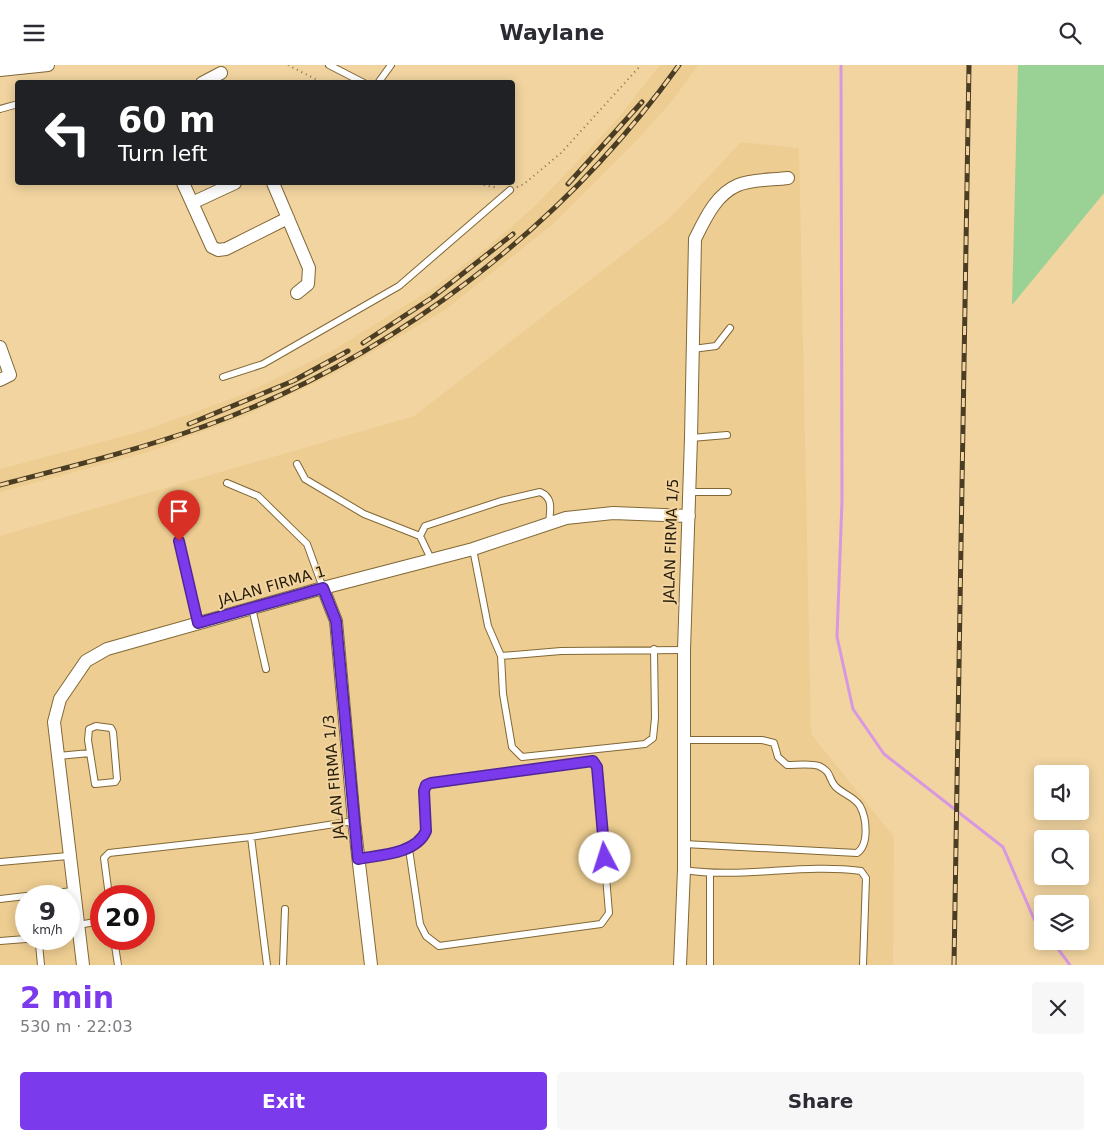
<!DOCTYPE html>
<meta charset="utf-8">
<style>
body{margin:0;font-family:"DejaVu Sans",sans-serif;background:#f7f7f7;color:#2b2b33;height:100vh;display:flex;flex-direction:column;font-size:19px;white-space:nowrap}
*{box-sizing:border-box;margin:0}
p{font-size:16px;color:#7c7c81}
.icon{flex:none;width:28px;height:28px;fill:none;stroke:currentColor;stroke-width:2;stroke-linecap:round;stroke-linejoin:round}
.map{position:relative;height:900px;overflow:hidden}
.drawer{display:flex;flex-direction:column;background:#fff;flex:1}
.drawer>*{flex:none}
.guide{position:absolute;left:15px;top:15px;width:500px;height:105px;border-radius:5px;box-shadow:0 2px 12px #0003;background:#202124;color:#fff;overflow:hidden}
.tools{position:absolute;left:1034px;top:700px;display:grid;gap:10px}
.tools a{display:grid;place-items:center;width:55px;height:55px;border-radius:5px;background:#fff;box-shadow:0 2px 12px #0003;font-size:25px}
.speed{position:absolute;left:15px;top:820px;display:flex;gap:10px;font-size:25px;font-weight:700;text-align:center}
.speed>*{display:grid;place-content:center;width:65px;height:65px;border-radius:50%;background:#fff;box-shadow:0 2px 12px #0003;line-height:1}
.speed small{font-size:12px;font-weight:400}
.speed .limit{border:8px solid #d22;background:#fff;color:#111}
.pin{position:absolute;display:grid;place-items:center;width:42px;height:42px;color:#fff;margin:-51px -21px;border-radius:50% 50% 50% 0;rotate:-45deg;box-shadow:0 0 5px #0007}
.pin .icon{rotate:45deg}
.me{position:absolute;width:55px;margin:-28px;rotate:355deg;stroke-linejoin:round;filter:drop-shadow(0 0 4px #0008)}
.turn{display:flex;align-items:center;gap:18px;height:105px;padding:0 20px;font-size:22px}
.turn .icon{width:65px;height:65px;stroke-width:2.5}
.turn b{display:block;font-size:35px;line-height:42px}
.round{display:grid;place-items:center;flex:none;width:52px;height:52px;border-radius:5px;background:#f7f7f7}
.overview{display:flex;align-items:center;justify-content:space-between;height:85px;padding:0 20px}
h1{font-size:30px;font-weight:600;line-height:38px;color:#7c3aed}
.primary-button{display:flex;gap:10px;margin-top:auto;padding:10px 20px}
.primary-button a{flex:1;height:58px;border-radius:5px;background:#7c3aed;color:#fff;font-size:20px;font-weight:600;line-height:58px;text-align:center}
.primary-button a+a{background:#f7f7f7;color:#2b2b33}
header{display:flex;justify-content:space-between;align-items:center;height:65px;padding:0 20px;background:#fff;font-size:22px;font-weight:600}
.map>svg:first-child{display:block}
.built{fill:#edcd91;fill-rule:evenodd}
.green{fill:#9ad195}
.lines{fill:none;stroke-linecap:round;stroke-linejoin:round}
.stream{stroke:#d898e1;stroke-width:3}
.service-casing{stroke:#816836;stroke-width:8}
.minor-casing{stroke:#816836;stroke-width:14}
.path{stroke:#887450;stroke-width:2;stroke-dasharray:1 4;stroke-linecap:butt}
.service{stroke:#fff;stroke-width:6}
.minor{stroke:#fff;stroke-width:12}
.rail-casing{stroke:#4b3d23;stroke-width:5}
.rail{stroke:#f1d4a0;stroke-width:3;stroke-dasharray:9;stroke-linecap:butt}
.route-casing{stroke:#51269a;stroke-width:12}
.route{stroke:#7c3aed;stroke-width:9}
.labels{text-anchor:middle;stroke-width:4;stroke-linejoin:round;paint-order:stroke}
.street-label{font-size:15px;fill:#271c07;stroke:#f1d4a0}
</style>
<header><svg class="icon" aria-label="menu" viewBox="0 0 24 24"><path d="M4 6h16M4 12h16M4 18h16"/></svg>Waylane<svg class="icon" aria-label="search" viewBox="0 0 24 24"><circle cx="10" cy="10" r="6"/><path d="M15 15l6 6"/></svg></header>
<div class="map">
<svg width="1104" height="900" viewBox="0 0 1104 900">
<rect width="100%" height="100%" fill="#f1d4a0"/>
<!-- built -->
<path class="built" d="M660,0H698L673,35L637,75L553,159L445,245L344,304L250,349L149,387L0,427V404L143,366L242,330L332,286L432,224L490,180L535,141L614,58Z
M741,77L799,83L811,669L894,772L893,900H0V471L414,351L669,154ZM26,831H69V874H26ZM101,831H144V874H101Z"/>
<!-- green -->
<path class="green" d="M1018,0H1104V128L1012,240Z"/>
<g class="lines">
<!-- stream -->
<path class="stream" d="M841,0L842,436L837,572L853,644L884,689L1003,782L1034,854L1042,864
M1052,876L1070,900"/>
<!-- service casing -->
<g class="service-casing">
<path id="service" d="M329,0L364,18
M378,18L391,0
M0,44L18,39
M693,284L716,281L730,263
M223,312L263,299L399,221L510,125
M691,373L727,370
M297,399L305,414L364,449L420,471
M227,418L258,431L307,479L323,523
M689,427H728
M179,477L198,558
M473,484L488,561L501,591L503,629L512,682L522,692L645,679L653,673L655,653L654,584
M431,494L420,471L425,461L501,436L540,427C554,433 550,445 549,458
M252,543L266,604
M501,591L561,586L684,585
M96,661L111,663L113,667L117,714L115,717L95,719L88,675L89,664Z
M683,675H762L774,678L778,692L787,700C797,700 810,698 819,701C832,707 828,713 835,721C842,729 854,731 860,741C867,754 869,780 857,788L684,779
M58,691L90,688
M251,772L267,900
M358,794C380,790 416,789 426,766L424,726L426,720L431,718L593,696L597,702L609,848L601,859L439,881L426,871L420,859L409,784
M0,797L68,791
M684,805C742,814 803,798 861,806L866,813L863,900
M28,831L73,826
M109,831L104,793L109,788L251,772L354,756
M0,834L26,831
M78,860L101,856
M28,874L39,879L41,900
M114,874L118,900
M0,876L26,874
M283,900L285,844
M710,900V809"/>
</g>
<!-- minor casing -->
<g class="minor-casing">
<path id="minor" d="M0,5L48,0
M202,18L221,8
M183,118L212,182L218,185L226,184L288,153
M273,118L309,203L308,219L297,228
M192,138L235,118
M0,282L10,310L0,315
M323,523L336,556L354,756L371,900
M83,900L54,657L60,634L86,596L107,584L323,523L473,484L566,453L613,448L689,451
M680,900L684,805V585L691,373L695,174C705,154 716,129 738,120C752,114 773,115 788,113"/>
</g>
<!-- path -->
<path class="path" d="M288,0L323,18
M474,118L498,123
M517,122L524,119L561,88L641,0"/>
<!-- service -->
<use href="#service" class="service"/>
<!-- minor -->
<use href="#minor" class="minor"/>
<!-- rail casing -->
<g class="rail-casing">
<path id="rail" d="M568,119L642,37
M363,278L433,232L513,169
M189,359L293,316L348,286
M0,420C69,402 138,385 205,361C393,293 563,162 679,0
M954,900L969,0"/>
</g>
<!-- rail -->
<use href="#rail" class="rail"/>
</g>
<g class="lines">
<!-- route casing -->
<g class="route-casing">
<path id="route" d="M179,476L198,558L323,523L336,556L358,794C380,790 416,789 426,766L424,726L426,720L431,718L593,696L597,702L605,793"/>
</g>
<!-- route -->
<use href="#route" class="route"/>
</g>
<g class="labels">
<!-- street labels -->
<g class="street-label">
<text transform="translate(671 476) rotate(-88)" y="5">JALAN FIRMA 1/5</text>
<text transform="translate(272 521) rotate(-16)" y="5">JALAN FIRMA 1</text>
<text transform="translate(334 712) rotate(-95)" y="5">JALAN FIRMA 1/3</text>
</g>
</g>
</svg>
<div class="tools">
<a><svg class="icon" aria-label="sound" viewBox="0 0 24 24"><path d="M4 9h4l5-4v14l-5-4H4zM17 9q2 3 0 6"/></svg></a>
<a><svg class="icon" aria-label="search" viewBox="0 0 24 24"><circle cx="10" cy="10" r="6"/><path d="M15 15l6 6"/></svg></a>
<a><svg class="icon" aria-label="layers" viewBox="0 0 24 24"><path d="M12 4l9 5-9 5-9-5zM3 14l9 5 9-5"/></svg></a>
</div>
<div class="speed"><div>9<small>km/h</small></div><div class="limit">20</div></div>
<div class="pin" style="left:179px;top:476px;background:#d93025"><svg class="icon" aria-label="arrive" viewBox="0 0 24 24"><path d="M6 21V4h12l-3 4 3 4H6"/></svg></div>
<svg class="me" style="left:605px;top:793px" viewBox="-20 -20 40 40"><circle r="19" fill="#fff"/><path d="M0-13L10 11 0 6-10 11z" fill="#7c3aed"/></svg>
<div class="guide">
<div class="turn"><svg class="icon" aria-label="left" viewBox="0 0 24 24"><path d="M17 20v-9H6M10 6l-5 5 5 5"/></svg><div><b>60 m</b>Turn left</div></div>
</div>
</div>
<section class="drawer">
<div class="overview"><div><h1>2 min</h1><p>530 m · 22:03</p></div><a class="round"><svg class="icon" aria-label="close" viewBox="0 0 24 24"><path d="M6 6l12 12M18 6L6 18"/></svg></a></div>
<div class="primary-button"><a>Exit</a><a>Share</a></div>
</section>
